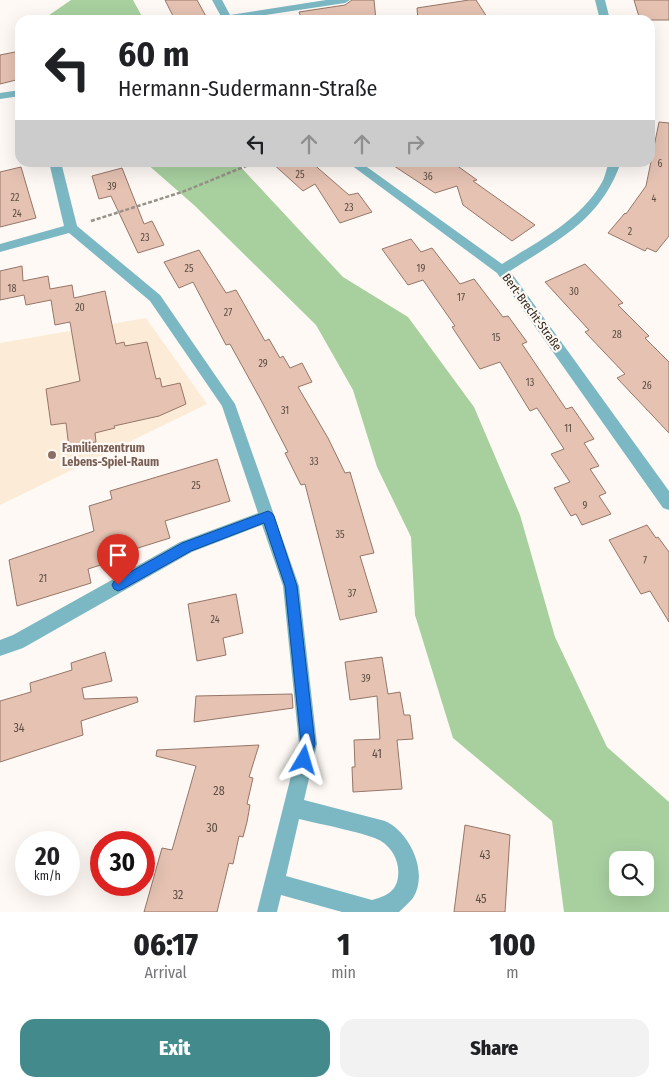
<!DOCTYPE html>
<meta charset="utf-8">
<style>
body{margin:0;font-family:"Fira Sans Condensed",sans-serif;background:#f2f2f2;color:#202124;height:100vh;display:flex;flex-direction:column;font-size:19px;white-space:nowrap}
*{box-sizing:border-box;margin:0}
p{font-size:16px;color:#757577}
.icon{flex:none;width:28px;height:28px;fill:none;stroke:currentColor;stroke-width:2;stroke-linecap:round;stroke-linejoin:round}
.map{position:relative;height:912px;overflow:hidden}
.drawer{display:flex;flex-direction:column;background:#fff;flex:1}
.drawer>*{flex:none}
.banner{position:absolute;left:15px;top:15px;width:640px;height:152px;border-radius:15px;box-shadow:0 5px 20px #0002;background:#fff;color:#202124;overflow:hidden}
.controls{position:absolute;left:609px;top:851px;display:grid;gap:10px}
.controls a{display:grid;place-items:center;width:45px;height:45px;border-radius:10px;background:#fff;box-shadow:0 5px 20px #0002;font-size:25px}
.speed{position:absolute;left:15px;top:831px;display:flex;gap:10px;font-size:25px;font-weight:700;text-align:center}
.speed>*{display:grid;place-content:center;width:65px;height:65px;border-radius:50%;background:#fff;box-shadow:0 5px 20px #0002;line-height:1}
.speed small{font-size:12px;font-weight:400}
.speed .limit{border:8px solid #d22;background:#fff;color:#111}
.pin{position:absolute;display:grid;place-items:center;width:42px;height:42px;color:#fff;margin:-51px -21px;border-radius:50% 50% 50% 0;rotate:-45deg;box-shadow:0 0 5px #0007}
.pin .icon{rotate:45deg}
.me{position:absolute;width:55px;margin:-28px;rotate:7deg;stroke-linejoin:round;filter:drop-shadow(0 0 4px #0008)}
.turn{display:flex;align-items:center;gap:18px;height:105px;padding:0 20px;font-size:22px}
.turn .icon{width:65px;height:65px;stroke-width:2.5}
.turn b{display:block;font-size:35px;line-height:42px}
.lanes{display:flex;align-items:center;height:48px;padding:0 20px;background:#0003;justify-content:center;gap:25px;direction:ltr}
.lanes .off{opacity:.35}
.eta{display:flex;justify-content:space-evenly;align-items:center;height:85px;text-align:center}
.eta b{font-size:30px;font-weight:800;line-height:35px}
.cta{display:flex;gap:10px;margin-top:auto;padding:10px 20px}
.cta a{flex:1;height:58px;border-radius:15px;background:#428a8b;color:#fff;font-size:20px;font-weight:800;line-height:58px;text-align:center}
.cta a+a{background:#f2f2f2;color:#202124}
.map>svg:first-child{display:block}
.built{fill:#fcecd7}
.forest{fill:#a8d09f;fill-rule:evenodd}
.building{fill:#e5c2b2;stroke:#967668}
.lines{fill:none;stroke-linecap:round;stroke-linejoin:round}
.path{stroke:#989189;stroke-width:2.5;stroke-dasharray:4 2;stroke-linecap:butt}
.minor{fill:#7cb8c3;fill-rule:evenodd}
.route{fill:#1a73e8;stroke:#114b97}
.education-dot{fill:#8d6e63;stroke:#fef9f4;stroke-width:2}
.labels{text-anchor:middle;stroke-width:4.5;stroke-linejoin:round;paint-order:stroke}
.number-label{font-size:10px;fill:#5d4e42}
.street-label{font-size:12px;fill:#30281d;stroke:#fef9f4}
.education-label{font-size:12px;font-weight:bold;fill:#785e54;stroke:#fef9f4;text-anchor:start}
.near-number-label{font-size:12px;fill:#5d4e42}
</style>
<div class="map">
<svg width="669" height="912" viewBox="0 0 669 912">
<rect width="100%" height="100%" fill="#fef9f4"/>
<!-- built -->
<path class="built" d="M146,318L207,404L0,505V343Z"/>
<!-- forest -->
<path class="forest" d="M71,0H133L144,20H42Z
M146,163H237L343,277L408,317L474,407L520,515L555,637L607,747L669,802V912H564L552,821L453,738L415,615L411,537L377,467L353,390L316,325L195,206ZM618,860H645V888H618Z"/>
<!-- building -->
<path class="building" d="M165,0H197L208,20H175Z
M352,0H374L376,20H302L299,12L345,5Z
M469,0H476L487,17L470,20H418L417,8Z
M634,0H669V20H640Z
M20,51V79L0,84V55Z
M659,122L669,123V236L656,252L647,248L645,251L608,233L625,213L626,214L646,186Z
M271,162H311L349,195L358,193L372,212L340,223L315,184L303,191Z
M388,162H452L477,180L473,181L535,225L512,241L463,205L457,186L435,193Z
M21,167L36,218L0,227V172Z
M122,168L144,224L152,221L164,245L138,253L111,196L99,199L92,176Z
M411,239L421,252L432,248L460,284L474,279L503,317L508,316L527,342L522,344L566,409L572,407L594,439L584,443L599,466L590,469L606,493L599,496L611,514L582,525L576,514L571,516L554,488L570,482L551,454L564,449L537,408L530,411L500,362L480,369L452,327L455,326L423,280L408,285L382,249Z
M199,250L226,293L236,290L265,341L269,339L280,358L283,356L290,368L302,363L312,382L298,387L328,438L345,473L350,472L374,553L360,556L377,612L340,620L305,484L301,485L285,453L288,452L262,402L230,344L226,345L193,282L179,288L164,262Z
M585,264L623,303L618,305L649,336L645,338L669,362V433L617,378L625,374L585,332L589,330L545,282Z
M22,266L23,281L48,276L50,289L72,285L74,298L105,291L116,344L124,342L125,346L147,342L156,379L160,378L162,387L180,383L186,404L159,416L114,426L115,428L95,433L96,442L69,448L66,423L51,425L46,389L80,381L70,322L55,325L51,300L26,305L24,295L0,300V271Z
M217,459L230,501L165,521L170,538L106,558L107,563L88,569L91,583L17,606L9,560L94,531L89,506L112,499L110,491Z
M647,525L656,538L658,537L669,552V622L650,591L641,594L609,540Z
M236,594L243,633L223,638L226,655L197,661L188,604Z
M105,652L112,681L82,688L84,699L137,697L138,702L81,721L83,735L0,762V701L31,692L30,683L72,670L71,663Z
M382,657L388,694L400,692L404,715H410L413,739L397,740L402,789L353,792L352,767H355L354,740L380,739L377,696L350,700L345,662Z
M292,694L293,708L194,722L196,696Z
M259,745L249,777L253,778L247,804L250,805L247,822L243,837L239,836L233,864L229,863L217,912H144L162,848L172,850L196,766L156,756L157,750Z
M465,825L510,835L505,912H454Z"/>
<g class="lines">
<!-- path -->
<path class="path" d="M91,221L182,192L256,162"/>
<!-- minor -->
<path class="minor" d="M212,0H222L230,15L326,0H350L345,3L233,20H223Z
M595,0H605L610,20H600Z
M20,90V96L0,99V93Z
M49,162H61L77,226L160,295L235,404L299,586L317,744L304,800L385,821C410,832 429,873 413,898C409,903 404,907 399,912H342L281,895L277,912H257L299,744L283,586L262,525L192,552L23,648L0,656V640L13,635L180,542L258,513L222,406L150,301L69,233L0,252V244L64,226ZM299,819C315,823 371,834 381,841C393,849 400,862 398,877C396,892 386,896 372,900L286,876Z
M347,162H360L502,264C537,242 579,221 601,184C605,178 606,170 609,162H621C601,220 558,240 510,271L669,491V510L663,508L497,273Z"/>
</g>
<!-- route -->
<path class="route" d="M268,511L272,513L274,516L297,586L315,744L309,765L304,767L299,765L297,760L301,744L285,586L264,523L191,551L123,589L118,591L114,589L112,585L114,581L182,543Z"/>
<!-- markers -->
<circle class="education-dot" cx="52" cy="455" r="5"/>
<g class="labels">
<!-- number labels -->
<g class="number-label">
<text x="660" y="167">6</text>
<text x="300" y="178">25</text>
<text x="428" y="180">36</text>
<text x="112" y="190">39</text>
<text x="15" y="201">22</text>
<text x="654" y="202">4</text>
<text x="349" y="211">23</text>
<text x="17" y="217">24</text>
<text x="630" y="235">2</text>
<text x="145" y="241">23</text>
<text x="189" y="272">25</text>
<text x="421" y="272">19</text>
<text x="12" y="292">18</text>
<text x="574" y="295">30</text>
<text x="461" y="301">17</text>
<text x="80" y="311">20</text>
<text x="228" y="316">27</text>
<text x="617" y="338">28</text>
<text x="496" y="341">15</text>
<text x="263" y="367">29</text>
<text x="530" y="386">13</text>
<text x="647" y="389">26</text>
<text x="285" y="414">31</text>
<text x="568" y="432">11</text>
<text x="314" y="465">33</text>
<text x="196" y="489">25</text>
<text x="585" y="509">9</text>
<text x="340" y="538">35</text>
<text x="645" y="564">7</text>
<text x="43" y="582">21</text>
<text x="352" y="597">37</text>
<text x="215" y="623">24</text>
<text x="366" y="682">39</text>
</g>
<!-- street labels -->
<g class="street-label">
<text transform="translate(532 312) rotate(54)" y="4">Bert-Brecht-Straße</text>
</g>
<!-- education labels -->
<g class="education-label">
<text x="62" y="452">Familienzentrum<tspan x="62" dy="14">Lebens-Spiel-Raum</tspan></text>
</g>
<!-- near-number labels -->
<g class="near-number-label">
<text x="19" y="732">34</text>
<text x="377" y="758">41</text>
<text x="219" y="795">28</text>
<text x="212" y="832">30</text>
<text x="485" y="859">43</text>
<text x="178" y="899">32</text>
<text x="481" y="903">45</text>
</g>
</g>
</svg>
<div class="controls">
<a><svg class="icon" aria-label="search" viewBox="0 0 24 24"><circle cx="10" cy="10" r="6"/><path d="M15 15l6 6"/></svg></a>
</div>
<div class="speed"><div>20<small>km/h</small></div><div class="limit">30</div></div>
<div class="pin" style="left:118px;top:585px;background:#d93025"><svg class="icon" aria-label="arrive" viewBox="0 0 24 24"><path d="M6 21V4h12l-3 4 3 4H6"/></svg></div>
<svg class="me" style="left:304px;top:760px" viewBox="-20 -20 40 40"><path d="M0-17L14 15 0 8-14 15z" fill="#1a73e8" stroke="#fff" stroke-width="4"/></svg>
<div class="banner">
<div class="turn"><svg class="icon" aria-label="left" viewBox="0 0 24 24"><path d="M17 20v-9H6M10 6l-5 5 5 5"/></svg><div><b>60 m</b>Hermann-Sudermann-Straße</div></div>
<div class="lanes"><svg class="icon" aria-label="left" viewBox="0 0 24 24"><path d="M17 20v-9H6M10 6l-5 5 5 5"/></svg><svg class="icon off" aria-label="ahead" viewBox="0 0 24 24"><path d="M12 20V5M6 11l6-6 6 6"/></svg><svg class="icon off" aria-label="ahead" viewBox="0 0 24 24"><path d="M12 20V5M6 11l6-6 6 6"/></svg><svg class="icon off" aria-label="right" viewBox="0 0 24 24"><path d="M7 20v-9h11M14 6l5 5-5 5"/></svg></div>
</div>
</div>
<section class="drawer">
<div class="eta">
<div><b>06:17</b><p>Arrival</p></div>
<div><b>1</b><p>min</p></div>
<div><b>100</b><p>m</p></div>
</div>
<div class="cta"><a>Exit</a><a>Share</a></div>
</section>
